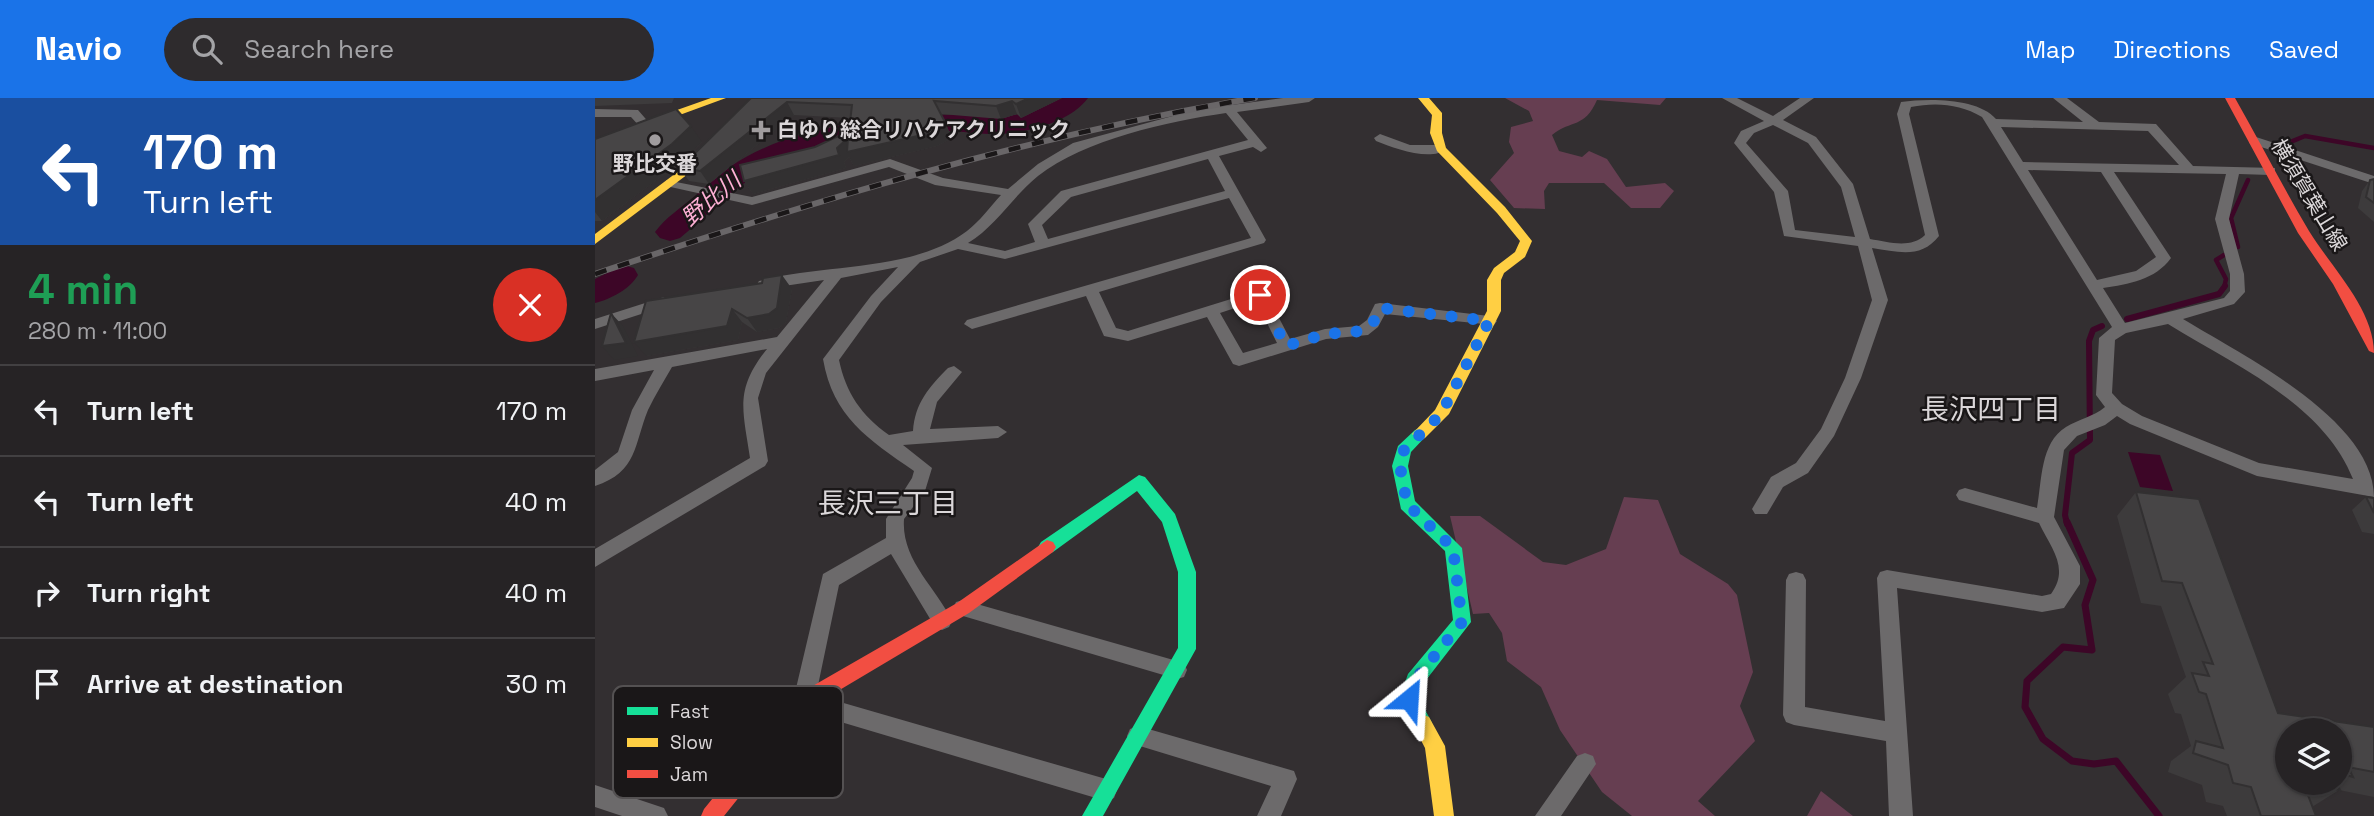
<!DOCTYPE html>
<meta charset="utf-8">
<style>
body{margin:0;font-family:"Space Grotesk","Noto Sans JP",sans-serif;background:#2e2b2d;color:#f1f3f6;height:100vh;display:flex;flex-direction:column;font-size:26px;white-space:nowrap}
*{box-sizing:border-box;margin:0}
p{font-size:23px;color:#a4a4a7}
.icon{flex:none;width:38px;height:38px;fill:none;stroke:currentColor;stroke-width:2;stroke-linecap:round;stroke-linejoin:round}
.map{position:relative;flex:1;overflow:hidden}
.details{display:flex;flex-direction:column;background:#262325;width:595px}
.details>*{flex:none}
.top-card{background:#1a4fa0;color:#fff;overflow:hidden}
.controls{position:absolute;left:1680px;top:620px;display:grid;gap:14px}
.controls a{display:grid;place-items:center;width:77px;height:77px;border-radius:50%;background:#262325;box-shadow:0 2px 5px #0004,0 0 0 2px #424042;font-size:35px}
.pin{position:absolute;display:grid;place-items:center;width:60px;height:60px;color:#fff;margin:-30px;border:4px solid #fff;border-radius:50%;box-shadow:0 2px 7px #0007}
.me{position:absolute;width:77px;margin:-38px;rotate:27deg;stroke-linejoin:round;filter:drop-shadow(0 0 5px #0008)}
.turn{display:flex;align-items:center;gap:24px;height:147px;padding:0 28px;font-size:32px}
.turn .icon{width:91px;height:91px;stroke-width:2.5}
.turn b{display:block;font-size:49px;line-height:60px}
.round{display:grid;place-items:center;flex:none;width:74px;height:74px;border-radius:37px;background:#2e2b2d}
.summary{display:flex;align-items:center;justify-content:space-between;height:119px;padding:0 28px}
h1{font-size:42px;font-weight:600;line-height:52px;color:#1e9e55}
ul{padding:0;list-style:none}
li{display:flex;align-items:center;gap:21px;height:91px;padding:0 28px;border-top:2px solid #424042}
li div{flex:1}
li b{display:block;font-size:26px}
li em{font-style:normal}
header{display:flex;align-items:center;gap:42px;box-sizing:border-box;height:98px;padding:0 35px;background:#1a73e8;color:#fff}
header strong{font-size:33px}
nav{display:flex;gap:38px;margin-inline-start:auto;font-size:24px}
.search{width:490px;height:63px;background:#2e2b2d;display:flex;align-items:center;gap:18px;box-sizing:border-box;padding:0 24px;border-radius:38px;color:#a4a4a7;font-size:26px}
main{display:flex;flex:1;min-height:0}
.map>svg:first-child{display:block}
.green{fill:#663e51}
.water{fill:#3d0627}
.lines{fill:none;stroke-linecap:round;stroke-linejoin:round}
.stream-far2{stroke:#3d0627;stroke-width:4.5}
.stream-far1{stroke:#3d0627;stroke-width:6}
.stream{stroke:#3d0627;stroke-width:7}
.river{fill:#3d0627;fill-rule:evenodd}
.street{fill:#6c6a6b;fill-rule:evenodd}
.fast{fill:#16e098;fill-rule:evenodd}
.slow{fill:#ffcf43;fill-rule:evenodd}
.jam{fill:#f24e42;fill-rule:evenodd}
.rail-casing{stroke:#696668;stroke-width:6}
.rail{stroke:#1a1718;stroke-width:4.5;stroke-dasharray:12;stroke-linecap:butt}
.wall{fill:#3d3b3c;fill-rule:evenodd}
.shaded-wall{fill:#323031}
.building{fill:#474546;stroke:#323031;stroke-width:2}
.route{stroke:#1a73e8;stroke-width:12;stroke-dasharray:0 21.6}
.poi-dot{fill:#a09c9e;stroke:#1a1718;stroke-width:2.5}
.labels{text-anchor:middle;stroke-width:5;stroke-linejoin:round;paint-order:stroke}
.far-poi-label{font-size:21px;font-weight:bold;fill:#dbd7d9;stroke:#1a1718;text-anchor:start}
.far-street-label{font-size:21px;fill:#dbd7d9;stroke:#1a1718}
.far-water-label{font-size:23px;font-style:italic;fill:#ffb0d5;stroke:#1a1718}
.neighbourhood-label{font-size:28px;fill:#dbd7d9;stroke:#1a1718}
.key{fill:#1a1718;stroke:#545152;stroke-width:2}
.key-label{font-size:19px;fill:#dbd7d9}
</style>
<header>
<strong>Navio</strong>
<div class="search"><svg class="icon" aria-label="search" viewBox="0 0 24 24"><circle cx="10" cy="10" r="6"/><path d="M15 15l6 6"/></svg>Search here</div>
<nav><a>Map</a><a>Directions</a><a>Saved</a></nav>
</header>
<main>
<section class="details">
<div class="top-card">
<div class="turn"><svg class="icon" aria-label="left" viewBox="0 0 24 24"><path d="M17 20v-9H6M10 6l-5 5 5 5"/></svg><div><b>170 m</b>Turn left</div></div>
</div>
<div class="summary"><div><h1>4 min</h1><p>280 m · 11:00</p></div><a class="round" style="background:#d93025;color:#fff"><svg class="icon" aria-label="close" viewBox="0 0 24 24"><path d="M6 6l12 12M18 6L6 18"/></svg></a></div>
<ul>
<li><svg class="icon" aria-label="left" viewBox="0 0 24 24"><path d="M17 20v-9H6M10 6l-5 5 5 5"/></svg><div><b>Turn left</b></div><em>170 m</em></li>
<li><svg class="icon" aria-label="left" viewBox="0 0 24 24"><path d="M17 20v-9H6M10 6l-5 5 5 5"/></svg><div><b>Turn left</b></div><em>40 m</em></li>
<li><svg class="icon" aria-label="right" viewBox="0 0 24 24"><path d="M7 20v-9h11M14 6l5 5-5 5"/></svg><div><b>Turn right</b></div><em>40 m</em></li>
<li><svg class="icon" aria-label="arrive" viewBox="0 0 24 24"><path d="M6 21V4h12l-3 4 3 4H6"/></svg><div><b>Arrive at destination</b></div><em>30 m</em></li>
</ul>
</section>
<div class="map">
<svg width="1779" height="718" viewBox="0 0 1779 718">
<rect width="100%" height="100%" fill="#332f31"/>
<!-- green -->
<path class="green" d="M910,0H1071L1065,7L1002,2C989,31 977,21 957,37L964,53L987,59L994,53L1012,61L1031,89L1070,85L1079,93L1065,110H1036L1009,85H954L949,93L950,111L919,110L895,82L919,55L914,44L916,29L938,23L934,13Z
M1029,399L1063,402L1085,456L1133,486L1142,497L1158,574L1145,608L1160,643L1103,703L1120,718H1037L1007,694L965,632L946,589L912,563L907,535L894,515L878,516L855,418H885L948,464L971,467L1011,451Z
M1226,693L1258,718H1212Z"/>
<!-- water -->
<path class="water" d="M1533,354L1565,357L1578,393L1545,389Z"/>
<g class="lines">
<!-- stream-far2 -->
<path class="stream-far2" d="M1688,47L1710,38L1779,50
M1643,149L1636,120L1653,82
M1629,157L1621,162L1631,181L1629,190"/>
<!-- stream-far1 -->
<path class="stream-far1" d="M1532,221L1624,196L1630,188
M1472,426L1470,417L1477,355L1495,342L1494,243L1498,232L1507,228"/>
<!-- stream -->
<path class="stream" d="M1472,424L1498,482L1490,507L1497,552L1468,549L1432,583L1430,609L1448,641L1477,663L1499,666L1521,663L1564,718"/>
<!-- river -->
<path class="river" d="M463,0H493C474,26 425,37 395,36C378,36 360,32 342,33C297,36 249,41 206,55C157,70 123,108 85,140L75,143L65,140L60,134C70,120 87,109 100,98C116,84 132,69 151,59C207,28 281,20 344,17C392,15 418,28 463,0Z
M28,167L39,170L43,177C35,191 16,201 0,205V181Z"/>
<!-- street -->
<path class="street" d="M688,0H720L714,4L642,14L672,50L666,54L658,49L624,58L671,142L669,145L504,194L521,230L533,233L665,192L672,197L695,241L730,231L764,228L772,222L780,206L785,205L894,218L902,223L899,227L790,216L783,229L773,237L731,241L644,268L638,266L612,219L533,243L509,238L491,198L377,231L369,226L372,222L656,140L634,100L410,161L363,151L325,164L286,204L244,262C251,295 266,317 294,337L318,333C320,305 334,289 353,270L359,268L367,274L342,304L335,331L403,328L412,334L403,340L308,347L337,370L330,393L309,421C306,462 341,489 357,523L354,529L347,532L340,529L296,456L244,487L221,597L511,681L519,684L522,692L519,700L511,703L209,613L201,610L198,603L228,476L291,440V421L317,380L319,373C273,341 238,319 228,261L276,198L303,169L246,180L171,275L163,300L173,363L170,368L0,469V451L155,360C148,312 139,292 172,251L77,269C69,283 60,297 53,312C39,346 43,374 0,388V372L23,354L37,312L59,272L0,283V271L182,239L229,182L169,191L162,186L164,183C229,165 316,175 372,133C385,123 395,109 406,97L340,87L294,69L157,107L71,88V82L157,99L295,61L348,80L413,91L443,66L478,45L600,12ZM631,15L653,42L466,93L433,126L440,144L410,153L373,145C401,128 418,98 443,78C489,42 574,23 631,15ZM613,61L630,93L453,141L447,127L476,99ZM661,203L682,245L648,255L625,215Z
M1127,0H1142L1178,18L1205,0H1219L1188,22L1221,39L1258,86L1275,141C1293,144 1316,151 1330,137L1302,16L1306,4C1334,0 1383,0 1401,21L1488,24L1458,0H1472L1504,24L1561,26L1598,68L1680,70V76L1675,77L1644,76L1634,121L1649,176L1650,194L1639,206L1588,221C1647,257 1779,322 1779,399L1662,378L1535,326L1522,318L1510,327L1482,338L1469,352L1459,419L1485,468V486L1469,510L1447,514L1302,490L1318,718H1294L1291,643L1199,627L1191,624L1188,617L1191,482L1194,476L1201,474L1208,476L1211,482L1210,609L1290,623L1282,480L1285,474L1292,472L1447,498L1456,496C1475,470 1456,450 1444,425L1364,402L1361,397L1364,392L1370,390L1442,410C1447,383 1445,345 1471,329C1484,321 1498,319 1510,309L1501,297L1504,240L1517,229L1387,19C1365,6 1341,4 1316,9L1314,16L1344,138C1326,161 1304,154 1277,150L1293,202L1266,280L1239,338L1213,375L1188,389L1172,416H1160L1157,411L1176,379L1201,365L1226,331L1250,280L1277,202L1263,148L1189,138L1179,94L1139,45L1146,33L1169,23ZM1178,27L1213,45L1246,89L1260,139L1200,132L1193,93L1151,45L1159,35ZM1406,29L1553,33L1584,67L1428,64ZM1433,72L1506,74L1561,159L1541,173L1502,182ZM1519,74L1631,76L1620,121L1635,176V193L1629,200L1530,225L1508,190C1534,186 1560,182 1576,160ZM1573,226C1639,267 1728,305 1758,381L1664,365L1547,318L1527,306L1517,295L1520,242L1531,235Z
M0,11L43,12L56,27L46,30L36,19H0Z
M785,36L815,47H846L852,51C835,64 799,50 781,43L779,40Z
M1658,38L1779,78V86L1654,45V39Z
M69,199L74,201L77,204L74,207L0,231V221Z
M368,502L582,563L589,565L592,572L589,579L582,581L368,518L361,516L358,510L361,504Z
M543,628L699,673L702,681L686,718H662L676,688L535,645L532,638L535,631Z
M990,655L998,658L1001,666L966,718H940L982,658Z
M0,687L69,710L73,718H27L0,709Z"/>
<!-- fast -->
<path class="fast" d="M825,330L833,336L816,354L813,368L820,403L867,450L876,524L828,586L824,600L837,625L834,631L827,634L820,631L804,601L813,576L858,522L850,453L806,411L797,368L803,348L820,332Z
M544,377L550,379L580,416L601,474V551L508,718H487L583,550V474L567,424L542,393L458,454L452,456L446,454L443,449L446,444Z"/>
<!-- slow -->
<path class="slow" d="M116,0H131L0,48V41Z
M160,0H171L101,70L0,146V136L93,66Z
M823,0H834L847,15V35L851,50L910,109L937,143L930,159L909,175L906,182V213L854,316L830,340L825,342L817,336L840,312L892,213V182L899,170L920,154L925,143L902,115L842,53L835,35L837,17Z
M827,616L834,619L850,648L859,718H839L830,650L817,625L820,619Z"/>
<!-- jam -->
<path class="jam" d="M1630,0H1640C1665,44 1688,89 1714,133C1736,169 1779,211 1779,255L1774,253L1738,186L1703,135Z
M452,442L458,444L461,449L458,454L374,515L216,609L129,718H106L109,711L202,597L362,505Z"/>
<!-- rail casing -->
<g class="rail-casing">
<path id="rail" d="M0,176C217,103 434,38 660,0"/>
</g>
<!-- rail -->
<use href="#rail" class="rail"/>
</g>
<!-- wall -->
<path class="wall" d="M0,0H79L77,5L0,8Z
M156,0H467L426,20L422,16L406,21L346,16L357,40L342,48L259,68L254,59L249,64L251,70L158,96L149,83L254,33L255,20L199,17L114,86L94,83L85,70Z
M0,41L107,44L88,62L7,123H0Z
M1779,81V124L1763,110L1767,93L1775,82Z
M167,185L197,191L191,224L184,230L162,234L147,224L143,242L51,258Z
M1541,394L1683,615L1779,629V699L1744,692L1717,709L1721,718H1632L1628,708L1611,704L1607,687L1573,674L1576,663L1596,648L1586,616L1580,615L1573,596L1591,579L1566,508L1546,505L1522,418ZM1745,632V684H1692Z
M1771,399L1779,400V436L1767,434L1757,412Z"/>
<!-- shaded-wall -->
<path class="shaded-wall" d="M434,0H467L426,20L421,6Z
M417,3L422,16L406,21L401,8Z
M192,4L199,17L114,86L105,73Z
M351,26L357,40L342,48L259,68L254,59L249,64L251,70L158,96L149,83L242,50L253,40Z
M96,28L107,44L88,62L7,123L0,114V102Z
M187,177L197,191L191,224L184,230L162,234L152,220Z
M137,211L147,224L143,242L51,258L39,244Z
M16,215L28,228L43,258L19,262L7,248Z"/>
<!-- building -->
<path class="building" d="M156,0H434L421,6L417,3L401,8L339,3L351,26L336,35L252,54L253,40L242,50L244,57L149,83L145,67L220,49L254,33L257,7L192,4L105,73L85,70Z
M81,11L96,28L77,46L0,102V41Z
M1779,81V105L1771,99L1775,82Z
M187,177L182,210L174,216L152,220L137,211L132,228L39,244L51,203L167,185L168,180Z
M16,215L31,245L7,248Z
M1541,394L1604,401L1683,615L1779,629V674L1753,669L1758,679L1745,675V632H1692V684H1741L1745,692L1708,684L1721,718H1666L1656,689L1638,685L1633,667L1598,655L1601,643L1628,650L1611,596L1604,594L1597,575L1614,578L1608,564L1618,566L1587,485L1567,483Z
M1771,399L1779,400V415Z"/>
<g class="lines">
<!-- route -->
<path class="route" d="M665,197L691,248L730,236L768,233L778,225L785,210L894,223L846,316L809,352L805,368L812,406L858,450L867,524L820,582L814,601"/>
</g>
<!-- markers -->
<g class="poi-dot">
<path d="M162.5 21.5h7v7h7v7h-7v7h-7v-7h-7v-7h7z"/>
<circle cx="60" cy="42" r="7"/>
</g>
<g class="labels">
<!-- far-poi labels -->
<g class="far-poi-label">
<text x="182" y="39">白ゆり総合リハケアクリニック</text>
<text x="60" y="73" text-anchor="middle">野比交番</text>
</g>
<!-- far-street labels -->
<g class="far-street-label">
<text transform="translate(1714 97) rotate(59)" y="7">横須賀葉山線</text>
</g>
<!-- far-water labels -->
<g class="far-water-label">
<text transform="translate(116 101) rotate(-40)" y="8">野比川</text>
</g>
<!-- neighbourhood labels -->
<g class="neighbourhood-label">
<text x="1396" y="321">長沢四丁目</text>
<text x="293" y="415">長沢三丁目</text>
</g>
</g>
<!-- legend -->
<rect x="18" y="588" width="230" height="112" rx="10" class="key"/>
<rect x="32" y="609" width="31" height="8" fill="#16e098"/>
<rect x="32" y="640" width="31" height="9" fill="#ffcf43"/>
<rect x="32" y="672" width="31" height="8" fill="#f24e42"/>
<g class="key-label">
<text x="75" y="620">Fast</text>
<text x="75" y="651">Slow</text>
<text x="75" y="683">Jam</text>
</g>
</svg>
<div class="controls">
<a><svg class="icon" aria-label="layers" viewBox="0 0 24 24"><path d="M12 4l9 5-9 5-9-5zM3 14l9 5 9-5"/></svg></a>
</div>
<div class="pin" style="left:665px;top:197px;background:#d93025"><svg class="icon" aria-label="arrive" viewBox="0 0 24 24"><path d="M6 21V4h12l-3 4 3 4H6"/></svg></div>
<svg class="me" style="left:814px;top:601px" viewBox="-20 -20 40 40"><path d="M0-17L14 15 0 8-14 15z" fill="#1a73e8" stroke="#fff" stroke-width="4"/></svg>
</div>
</main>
